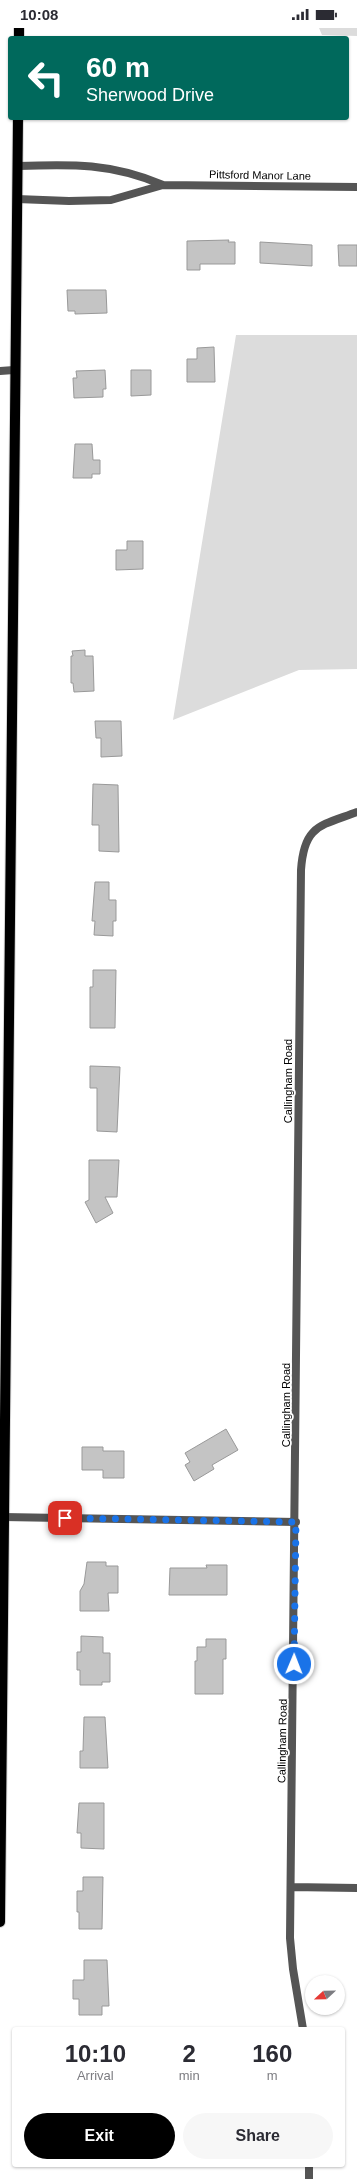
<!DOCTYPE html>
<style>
body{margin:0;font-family:Helvetica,sans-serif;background:#f7f7f7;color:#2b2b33;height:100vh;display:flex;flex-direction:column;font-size:15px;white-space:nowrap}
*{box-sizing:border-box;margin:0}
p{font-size:13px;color:#7c7c81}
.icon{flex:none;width:22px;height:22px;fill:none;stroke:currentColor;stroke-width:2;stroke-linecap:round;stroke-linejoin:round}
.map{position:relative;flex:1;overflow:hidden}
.sheet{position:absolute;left:12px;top:1999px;width:333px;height:140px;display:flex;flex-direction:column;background:#fff;border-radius:4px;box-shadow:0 1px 3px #0004}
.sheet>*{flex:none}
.top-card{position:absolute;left:8px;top:8px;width:341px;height:84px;border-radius:4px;box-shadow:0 1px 3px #0004;background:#00695c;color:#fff;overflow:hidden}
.needle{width:26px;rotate:248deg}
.fabs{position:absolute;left:305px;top:1947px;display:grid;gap:8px}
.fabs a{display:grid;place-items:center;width:40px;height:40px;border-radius:50%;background:#fff;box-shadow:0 1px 3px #0004;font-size:20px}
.pin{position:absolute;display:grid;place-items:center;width:34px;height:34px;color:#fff;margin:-17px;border-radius:8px;box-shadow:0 2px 6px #0006}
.me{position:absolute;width:44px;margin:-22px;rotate:1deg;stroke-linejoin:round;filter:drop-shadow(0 0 3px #0008)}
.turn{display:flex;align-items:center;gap:14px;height:84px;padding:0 12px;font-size:18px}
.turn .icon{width:52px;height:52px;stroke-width:2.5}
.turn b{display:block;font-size:28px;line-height:34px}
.eta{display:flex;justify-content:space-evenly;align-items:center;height:68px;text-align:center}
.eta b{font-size:24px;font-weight:700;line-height:28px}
.cta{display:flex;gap:8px;margin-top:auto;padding:8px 12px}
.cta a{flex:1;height:46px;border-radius:24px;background:#000;color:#fff;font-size:16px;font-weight:700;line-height:46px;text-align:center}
.cta a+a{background:#f7f7f7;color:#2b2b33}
.status{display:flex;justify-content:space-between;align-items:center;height:28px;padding:0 20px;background:#fff;direction:ltr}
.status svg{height:11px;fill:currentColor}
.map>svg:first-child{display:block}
.green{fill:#dcdcdc}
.building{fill:#c4c4c4;stroke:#999}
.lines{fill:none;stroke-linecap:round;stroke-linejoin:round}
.primary-casing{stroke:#dbdbdb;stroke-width:12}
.minor{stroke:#555;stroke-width:8}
.tertiary{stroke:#555;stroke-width:8}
.primary{stroke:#000;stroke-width:10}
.route{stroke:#1a73e8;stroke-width:7;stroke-dasharray:0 12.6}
.labels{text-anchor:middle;stroke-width:3.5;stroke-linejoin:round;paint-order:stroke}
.street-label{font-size:11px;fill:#000;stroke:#fff}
</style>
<div class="status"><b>10:08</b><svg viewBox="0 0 49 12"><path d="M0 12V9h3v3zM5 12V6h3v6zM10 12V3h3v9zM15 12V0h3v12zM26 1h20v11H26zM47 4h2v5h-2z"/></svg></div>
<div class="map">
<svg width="357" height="2151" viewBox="0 0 357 2151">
<rect width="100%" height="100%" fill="#fff"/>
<!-- green -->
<path class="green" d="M319,0H357V8L322,7Z
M236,307H357V641L299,642L173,692Z"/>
<!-- building -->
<path class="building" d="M229,212L228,214H235V236H200V242H187V213Z
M260,214L312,217V238L260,235Z
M338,217H357V238H339Z
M67,262H106L107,285L75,286V283H68Z
M214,319L215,354H187V331H197V320Z
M105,342L106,361H103V369L74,370L73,350H77L76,343Z
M131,342H151V367L131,368Z
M75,416H92L93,432H100V446H92V450H73Z
M127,513H143V541L116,542V522H127Z
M85,622V628H93L94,663L74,664L73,655H71V628H73L72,623Z
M95,693H121L122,728L101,729V710H96Z
M93,756L118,757L119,824L99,823V797H92Z
M95,854H109V872H116V893H113V908L94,907L95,893H92Z
M93,942H116L115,1000H90V959H93Z
M90,1038L120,1039L117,1104L97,1103V1060H90Z
M89,1132H119L117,1169H105L113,1185L96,1195L85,1174L89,1172Z
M226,1401L238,1422L212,1437L214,1441L194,1453L185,1437L190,1434L185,1425Z
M82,1419H103V1423H124V1450H103V1442H82Z
M87,1534H106V1538H118V1565H108L109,1583H80V1563L84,1556Z
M206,1537H227V1567H169L170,1540H207Z
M81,1608L103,1609V1625H110V1654H102V1657H80V1642H77V1624H81Z
M206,1611H226V1631H223V1666H195V1633H197V1619H206Z
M84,1689H105L108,1740H80V1723H83Z
M79,1775H104V1821L81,1820V1805H77Z
M83,1849H103L102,1901H79V1884H77V1863H83Z
M84,1932H107L109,1978H102V1987H79V1971H73V1952H84Z"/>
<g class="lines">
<!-- primary casing -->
<g class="primary-casing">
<path id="primary" d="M19,0V10
M0,1894L18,90"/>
</g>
<!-- minor -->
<path class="minor" d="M18,138C72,136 112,135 163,157
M17,171L69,173L111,172L163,157L357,159
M3,1489L296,1494
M291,1859L357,1860
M303,2001L293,1941L290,1910L301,842C304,797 320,798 357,784
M309,2151V2137"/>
<!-- tertiary -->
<path class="tertiary" d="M0,343L14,342"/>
<!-- primary -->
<use href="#primary" class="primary"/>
</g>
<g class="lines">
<!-- route -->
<path class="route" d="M65,1490L296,1494L294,1636"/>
</g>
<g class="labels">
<!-- street labels -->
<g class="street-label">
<text transform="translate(260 147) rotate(1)" y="4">Pittsford Manor Lane</text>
<text transform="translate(288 1053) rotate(-90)" y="4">Callingham Road</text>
<text transform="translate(286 1377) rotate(-90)" y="4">Callingham Road</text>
<text transform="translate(282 1713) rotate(-89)" y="4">Callingham Road</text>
</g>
</g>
</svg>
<div class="fabs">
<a><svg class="needle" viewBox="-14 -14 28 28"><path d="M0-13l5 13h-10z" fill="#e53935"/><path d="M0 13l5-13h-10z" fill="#7c7c81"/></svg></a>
</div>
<div class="pin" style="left:65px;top:1490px;background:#d93025"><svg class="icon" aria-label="arrive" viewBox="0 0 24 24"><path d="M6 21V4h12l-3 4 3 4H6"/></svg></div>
<svg class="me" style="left:294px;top:1636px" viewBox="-20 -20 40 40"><circle r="17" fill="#1a73e8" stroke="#fff" stroke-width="3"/><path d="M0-11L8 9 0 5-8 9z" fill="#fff"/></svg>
<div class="top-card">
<div class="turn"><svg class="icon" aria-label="left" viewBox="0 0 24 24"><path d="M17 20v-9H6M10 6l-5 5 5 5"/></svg><div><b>60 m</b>Sherwood Drive</div></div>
</div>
<section class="sheet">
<div class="eta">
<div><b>10:10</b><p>Arrival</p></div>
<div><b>2</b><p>min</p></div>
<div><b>160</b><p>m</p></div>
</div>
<div class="cta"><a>Exit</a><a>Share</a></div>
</section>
</div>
